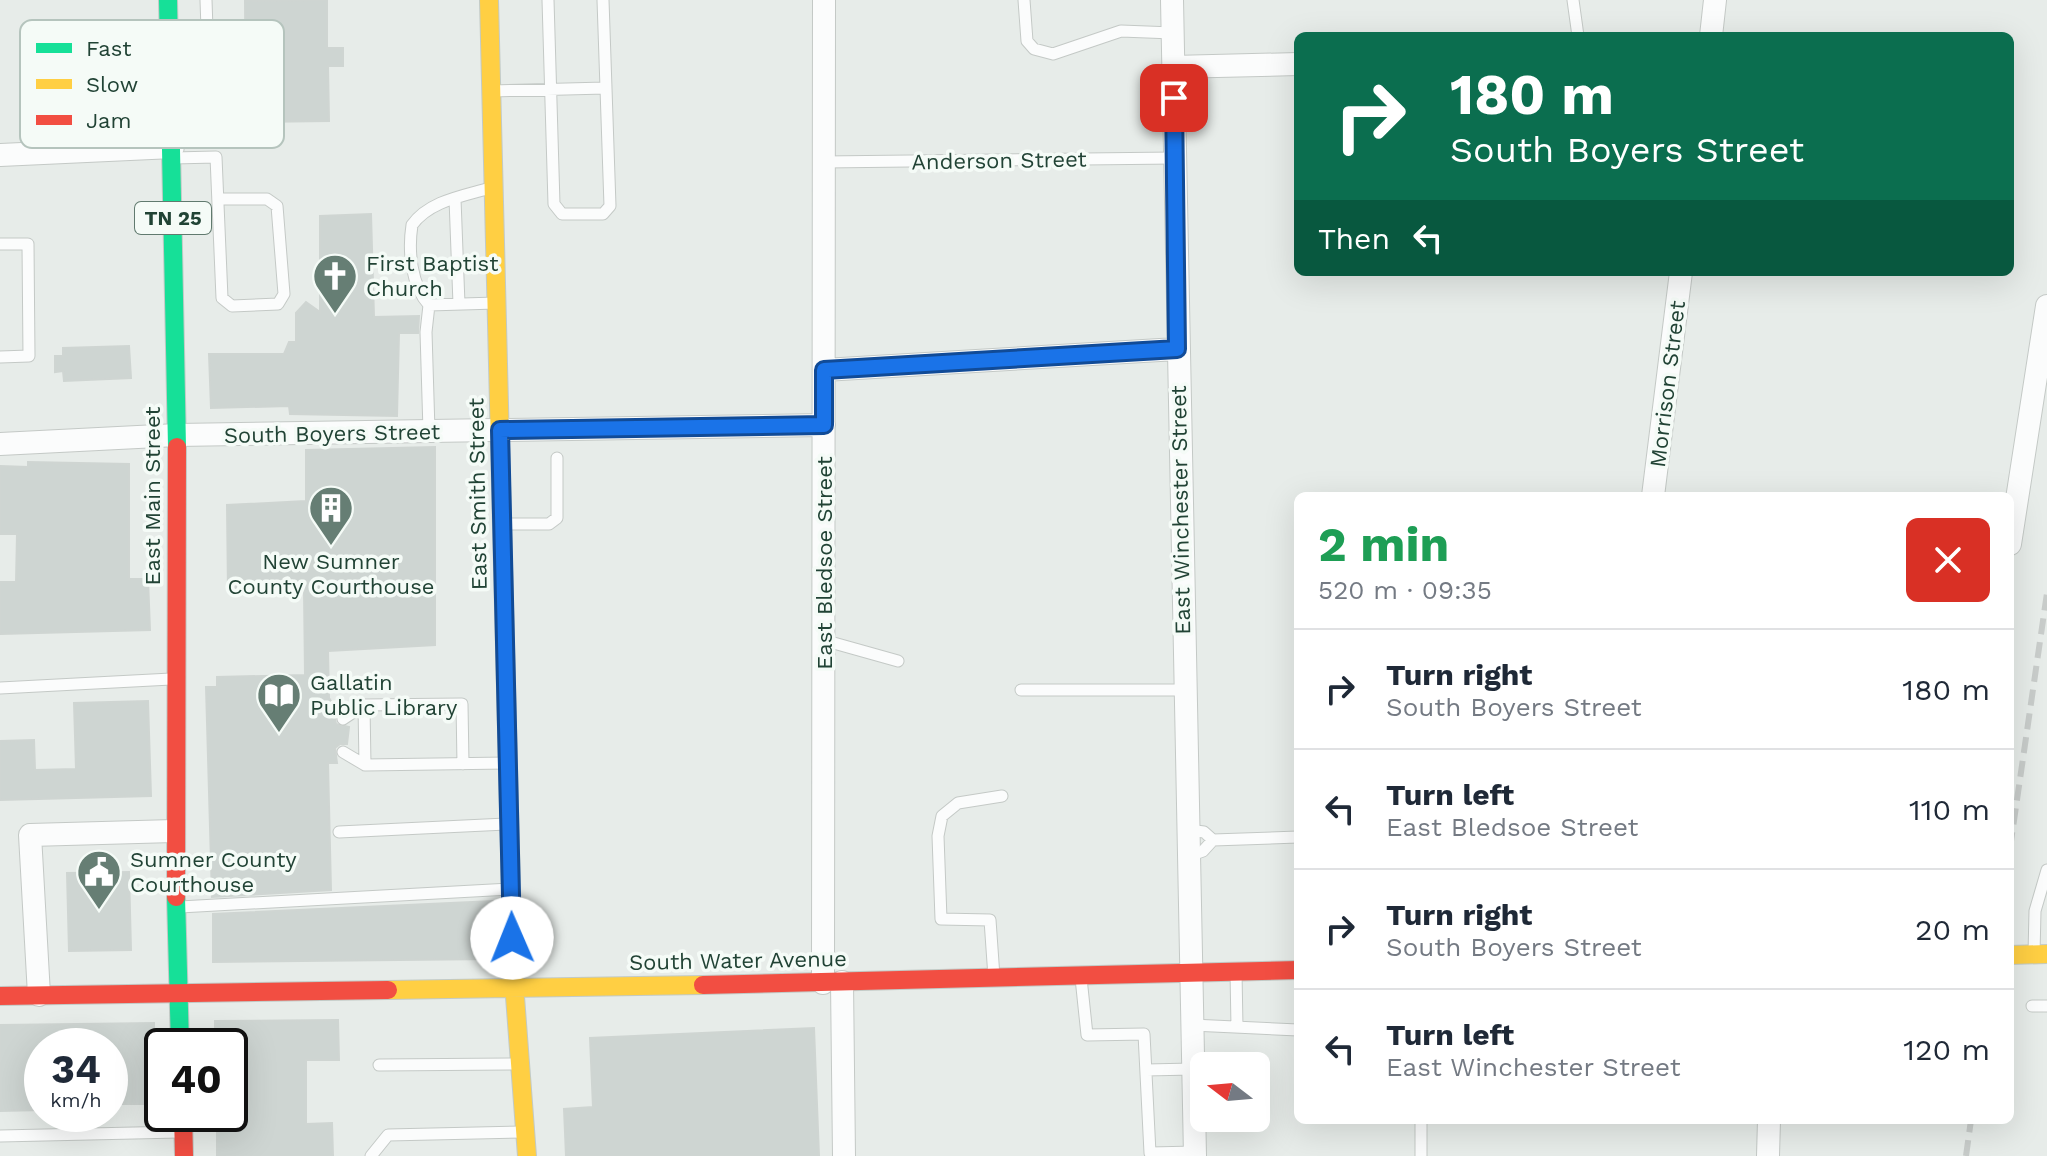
<!DOCTYPE html>
<meta charset="utf-8">
<style>
body{margin:0;font-family:"Work Sans",sans-serif;background:#f6f6f7;color:#1f2937;height:100vh;display:flex;flex-direction:column;font-size:30px;white-space:nowrap}
*{box-sizing:border-box;margin:0}
p{font-size:26px;color:#747a83}
.icon{flex:none;width:44px;height:44px;fill:none;stroke:currentColor;stroke-width:2;stroke-linecap:round;stroke-linejoin:round}
.map{position:relative;flex:1;overflow:hidden}
.sheet{position:absolute;left:1294px;top:492px;width:720px;height:632px;display:flex;flex-direction:column;background:#fff;border-radius:12px;box-shadow:0 8px 32px #0002}
.sheet>*{flex:none}
.guide{position:absolute;left:1294px;top:32px;width:720px;height:244px;border-radius:12px;box-shadow:0 8px 32px #0002;background:#0b6e4f;color:#fff;overflow:hidden}
.needle{width:52px;rotate:286deg}
.controls{position:absolute;left:1190px;top:1052px;display:grid;gap:16px}
.controls a{display:grid;place-items:center;width:80px;height:80px;border-radius:12px;background:#fff;box-shadow:0 8px 32px #0002;font-size:40px}
.speed{position:absolute;left:24px;top:1028px;display:flex;gap:16px;font-size:40px;font-weight:700;text-align:center}
.speed>*{display:grid;place-content:center;width:104px;height:104px;border-radius:50%;background:#fff;box-shadow:0 8px 32px #0002;line-height:1}
.speed small{font-size:20px;font-weight:400}
.speed .limit{border:4px solid #111;border-radius:12px;background:#fff;color:#111}
.pin{position:absolute;display:grid;place-items:center;width:68px;height:68px;color:#fff;margin:-34px;border-radius:16px;box-shadow:0 4px 12px #0006}
.me{position:absolute;width:88px;margin:-44px;rotate:359deg;stroke-linejoin:round;filter:drop-shadow(0 0 6px #0008)}
.turn{display:flex;align-items:center;gap:28px;height:168px;padding:0 24px;font-size:36px}
.turn .icon{width:104px;height:104px;stroke-width:2.5}
.turn b{display:block;font-size:56px;line-height:68px}
.then{display:flex;align-items:center;height:76px;padding:0 24px;background:#0003;gap:16px;font-size:30px}
.round{display:grid;place-items:center;flex:none;width:84px;height:84px;border-radius:12px;background:#f6f6f7}
.headline{display:flex;align-items:center;justify-content:space-between;height:136px;padding:0 24px}
h1{font-size:48px;font-weight:700;line-height:60px;color:#1e9e55}
ul{padding:0;list-style:none}
li{display:flex;align-items:center;gap:24px;height:120px;padding:0 24px;border-top:2px solid #e0e1e3}
li div{flex:1}
li b{display:block;font-size:30px}
li em{font-style:normal}
.map>svg:first-child{display:block}
.building{fill:#ced5d2;stroke:#cfd5d2;stroke-width:2}
.lines{fill:none;stroke-linecap:round;stroke-linejoin:round}
.lane-casing{stroke:#c4c9c6;stroke-width:13}
.street-casing{stroke:#c4c9c6;stroke-width:24}
.fast-casing{stroke:#c2cac6;stroke-width:20}
.slow-casing{stroke:#c2cac6;stroke-width:20}
.jam-casing{stroke:#c2cac6;stroke-width:20}
.lane{stroke:#fbfcfc;stroke-width:11}
.street{stroke:#fbfcfc;stroke-width:22}
.fast{stroke:#16e098;stroke-width:18}
.slow{stroke:#ffcf43;stroke-width:18}
.jam{stroke:#f24e42;stroke-width:18}
.rail{stroke:#c8ccca;stroke-width:6;stroke-dasharray:16 8;stroke-linecap:butt}
.route-casing{stroke:#114b97;stroke-width:20}
.route{stroke:#1a73e8;stroke-width:14}
.labels{text-anchor:middle;stroke-width:7;stroke-linejoin:round;paint-order:stroke}
.shield{fill:#f5fbf7;stroke:#617a6f;stroke-width:2}
.shield-label{font-size:20px;font-weight:bold;fill:#214335}
.street-label{font-size:22px;fill:#214335;stroke:#f5fbf7}
.poi-label{font-size:22px;fill:#214335;stroke:#f5fbf7;text-anchor:start}
.key{fill:#f5fbf7;stroke:#b5c4bd;stroke-width:2}
.key-label{font-size:22px;fill:#214335}
</style>
<div class="map">
<svg width="2047" height="1156" viewBox="0 0 2047 1156">
<rect width="100%" height="100%" fill="#e7ece9"/>
<!-- building -->
<path class="building" d="M327,0V48H343V66H328L329,121L246,122L245,1Z
M371,214L374,317L419,316L418,333H399L397,416L290,414L289,406L211,408L209,354H284L289,342H296V313L306,302L320,312V216Z
M129,346L131,378L64,381L63,371L55,372V356H63V348Z
M435,447V645L328,651L329,698L338,712L335,719L336,724L349,727L347,744H340L335,748L337,763H328L331,890L212,897L206,687H217V677L305,675L304,590L228,591L227,505L306,501V450Z
M28,462L129,464V579H148L150,630L0,634V582H16L17,534H0V466L28,467Z
M148,701L151,796L0,800V741L34,740L35,770L76,769L74,703Z
M129,872L131,950L69,951L67,873Z
M493,901L494,959L213,962V914Z
M338,1020L339,1060H306V1124L332,1123L333,1156H217V1114H230V1046H215V1021Z
M154,1023L155,1104H110V1046H42V1110L0,1111V1025Z
M814,1028L819,1156H566L564,1109L593,1107L590,1038Z"/>
<g class="lines">
<!-- lane casing -->
<g class="lane-casing">
<path id="lane" d="M548,0L554,204L562,214H603L610,206L603,0
M1024,0L1027,41L1034,49L1053,54L1121,31L1173,33
M1573,0L1578,36
M492,91L605,88
M173,119L210,117L206,0
M173,158L216,157L222,298L232,306L278,304L284,294L277,206L267,199H219
M824,162L1175,158
M455,199L459,304
M0,244H28L29,356L0,357
M429,305L496,303
M429,431L426,332L429,305C411,285 408,251 412,225C429,201 463,196 490,188
M503,524H549L557,518V458
M823,640L898,661
M0,688L171,679
M1021,690H1184
M343,719L364,705
M343,752L365,765
M463,764L462,704L364,705L365,765L507,763
M1188,830L1204,832L1213,840
M339,832L506,824
M1189,856L1203,851L1213,840L1298,837
M180,907L510,889
M2034,954L2035,911L2047,870
M1236,972L1237,1027
M994,977L990,920L941,919L938,836L942,816L958,803L1002,796
M1081,978L1087,1035L1144,1034L1150,1153L1195,1152
M2032,1006H2047
M1192,1025L1298,1030
M379,1065L519,1064
M1146,1070L1193,1069
M1421,1120V1156
M0,1136L179,1132
M371,1156L388,1135L525,1132"/>
</g>
<!-- street casing -->
<g class="street-casing">
<path id="street" d="M1172,0L1195,1156
M1711,36L1715,0
M1173,67L1298,64
M0,155L173,147
M824,370L1177,349
M0,444L177,435L824,425
M1653,496L1681,272
M2010,544L2047,306
M842,982L844,1156
M823,983L824,0
M39,995L30,835L174,831
M1768,1156L1769,1120"/>
</g>
<!-- fast casing -->
<g class="fast-casing">
<path id="fast" d="M168,0L177,447
M176,897L180,1046"/>
</g>
<!-- slow casing -->
<g class="slow-casing">
<path id="slow" d="M489,0L504,607
M2010,955L2047,954
M513,970L527,1156
M388,990L703,985"/>
</g>
<!-- jam casing -->
<g class="jam-casing">
<path id="jam" d="M504,607L513,970
M176,897L177,447
M703,985L1298,970
M0,996L388,990
M183,1114L184,1156"/>
</g>
<!-- lane -->
<use href="#lane" class="lane"/>
<!-- street -->
<use href="#street" class="street"/>
<!-- fast -->
<use href="#fast" class="fast"/>
<!-- slow -->
<use href="#slow" class="slow"/>
<!-- jam -->
<use href="#jam" class="jam"/>
<!-- rail -->
<path class="rail" d="M2010,848L2047,593
M1966,1156L1971,1120"/>
</g>
<g class="lines">
<!-- route casing -->
<g class="route-casing">
<path id="route" d="M512,938L500,430L824,425V370L1177,349L1174,98"/>
</g>
<!-- route -->
<use href="#route" class="route"/>
</g>
<!-- icons -->
<defs>
<g id="church-pin" transform="scale(2.3)"><path d="M0 17L-7.5 6A9.5 9.5 0 1 1 7.5 6Z" fill="#667e74" stroke="#f5fbf7"/><path d="M-1.2-6h2.4v3.5h3.3v2.4h-3.3V6h-2.4V-.1h-3.3v-2.4h3.3Z" fill="#fff"/></g>
<g id="building-pin" transform="scale(2.3)"><path d="M0 17L-7.5 6A9.5 9.5 0 1 1 7.5 6Z" fill="#667e74" stroke="#f5fbf7"/><path d="M-4-6H4V6H1V3H-1V6H-4ZM-2.5-4.3h1.7v1.8h-1.7ZM.8-4.3h1.7v1.8H.8ZM-2.5-1h1.7V.8h-1.7ZM.8-1h1.7V.8H.8Z" fill="#fff"/></g>
<g id="library-pin" transform="scale(2.3)"><path d="M0 17L-7.5 6A9.5 9.5 0 1 1 7.5 6Z" fill="#667e74" stroke="#f5fbf7"/><path d="M-6-4Q-3-5.5-.7-3.5V5Q-3 3-6 4ZM6-4Q3-5.5 .7-3.5V5Q3 3 6 4Z" fill="#fff"/></g>
<g id="civic-pin" transform="scale(2.3)"><path d="M0 17L-7.5 6A9.5 9.5 0 1 1 7.5 6Z" fill="#667e74" stroke="#f5fbf7"/><path d="M-.6-6.5H3V-4.5H.6V-3L4-1V1h2V6H-6V1h2V-1L-.6-3ZM-1.2 2.5V6h2.4V2.5Z" fill="#fff"/></g>
</defs>
<g fill-rule="evenodd">
<use href="#church-pin" x="335" y="276"/>
<use href="#building-pin" x="331" y="508"/>
<use href="#library-pin" x="279" y="695"/>
<use href="#civic-pin" x="99" y="872"/>
</g>
<g class="labels">
<!-- shield labels -->
<rect class="shield" x="135" y="202" width="76" height="32" rx="6"/>
<g class="shield-label">
<text x="173" y="225">TN 25</text>
</g>
<!-- street labels -->
<g class="street-label">
<text transform="translate(999 160) rotate(-1)" y="8">Anderson Street</text>
<text transform="translate(1667 384) rotate(-83)" y="8">Morrison Street</text>
<text transform="translate(332 433) rotate(-1)" y="8">South Boyers Street</text>
<text transform="translate(477 494) rotate(-91)" y="8">East Smith Street</text>
<text transform="translate(152 496) rotate(-90)" y="8">East Main Street</text>
<text transform="translate(1180 510) rotate(-91)" y="8">East Winchester Street</text>
<text transform="translate(824 563) rotate(-90)" y="8">East Bledsoe Street</text>
<text transform="translate(738 960) rotate(-1)" y="8">South Water Avenue</text>
</g>
<!-- poi labels -->
<g class="poi-label">
<text x="366" y="271">First Baptist<tspan x="366" dy="25">Church</tspan></text>
<text x="331" y="569" text-anchor="middle">New Sumner<tspan x="331" dy="25">County Courthouse</tspan></text>
<text x="310" y="690">Gallatin<tspan x="310" dy="25">Public Library</tspan></text>
<text x="130" y="867">Sumner County<tspan x="130" dy="25">Courthouse</tspan></text>
</g>
</g>
<!-- legend -->
<rect x="20" y="20" width="264" height="128" rx="12" class="key"/>
<rect x="36" y="43" width="36" height="10" fill="#16e098"/>
<rect x="36" y="79" width="36" height="10" fill="#ffcf43"/>
<rect x="36" y="115" width="36" height="10" fill="#f24e42"/>
<g class="key-label">
<text x="86" y="56">Fast</text>
<text x="86" y="92">Slow</text>
<text x="86" y="128">Jam</text>
</g>
</svg>
<div class="controls">
<a><svg class="needle" viewBox="-14 -14 28 28"><path d="M0-13l5 13h-10z" fill="#e53935"/><path d="M0 13l5-13h-10z" fill="#747a83"/></svg></a>
</div>
<div class="speed"><div>34<small>km/h</small></div><div class="limit">40</div></div>
<div class="pin" style="left:1174px;top:98px;background:#d93025"><svg class="icon" aria-label="arrive" viewBox="0 0 24 24"><path d="M6 21V4h12l-3 4 3 4H6"/></svg></div>
<svg class="me" style="left:512px;top:938px" viewBox="-20 -20 40 40"><circle r="19" fill="#fff"/><path d="M0-13L10 11 0 6-10 11z" fill="#1a73e8"/></svg>
<div class="guide">
<div class="turn"><svg class="icon" aria-label="right" viewBox="0 0 24 24"><path d="M7 20v-9h11M14 6l5 5-5 5"/></svg><div><b>180 m</b>South Boyers Street</div></div>
<div class="then">Then<svg class="icon" aria-label="left" viewBox="0 0 24 24"><path d="M17 20v-9H6M10 6l-5 5 5 5"/></svg></div>
</div>
<section class="sheet">
<div class="headline"><div><h1>2 min</h1><p>520 m · 09:35</p></div><a class="round" style="background:#d93025;color:#fff"><svg class="icon" aria-label="close" viewBox="0 0 24 24"><path d="M6 6l12 12M18 6L6 18"/></svg></a></div>
<ul>
<li><svg class="icon" aria-label="right" viewBox="0 0 24 24"><path d="M7 20v-9h11M14 6l5 5-5 5"/></svg><div><b>Turn right</b><p>South Boyers Street</p></div><em>180 m</em></li>
<li><svg class="icon" aria-label="left" viewBox="0 0 24 24"><path d="M17 20v-9H6M10 6l-5 5 5 5"/></svg><div><b>Turn left</b><p>East Bledsoe Street</p></div><em>110 m</em></li>
<li><svg class="icon" aria-label="right" viewBox="0 0 24 24"><path d="M7 20v-9h11M14 6l5 5-5 5"/></svg><div><b>Turn right</b><p>South Boyers Street</p></div><em>20 m</em></li>
<li><svg class="icon" aria-label="left" viewBox="0 0 24 24"><path d="M17 20v-9H6M10 6l-5 5 5 5"/></svg><div><b>Turn left</b><p>East Winchester Street</p></div><em>120 m</em></li>
</ul>
</section>
</div>
